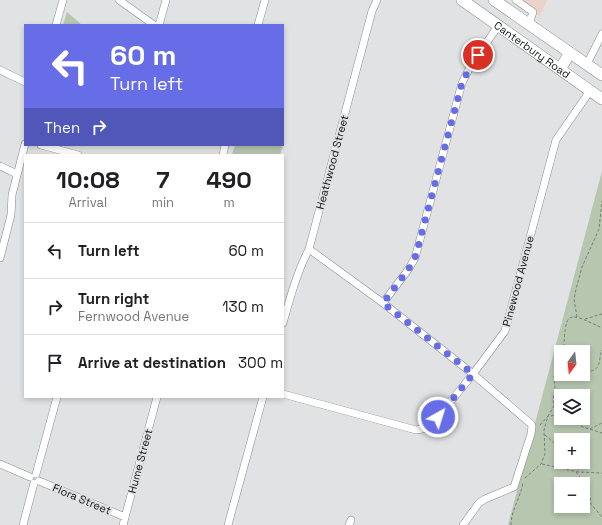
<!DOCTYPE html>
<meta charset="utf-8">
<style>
body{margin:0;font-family:"Space Grotesk",sans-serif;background:#f6f6f6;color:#202124;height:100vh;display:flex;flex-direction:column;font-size:15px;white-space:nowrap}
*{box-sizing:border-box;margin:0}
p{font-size:13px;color:#757577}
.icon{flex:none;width:22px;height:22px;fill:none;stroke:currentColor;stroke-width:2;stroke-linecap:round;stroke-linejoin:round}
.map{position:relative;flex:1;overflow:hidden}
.panel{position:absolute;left:24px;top:154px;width:260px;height:244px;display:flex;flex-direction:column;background:#fff;border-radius:0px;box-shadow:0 2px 6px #0003}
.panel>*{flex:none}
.guide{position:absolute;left:24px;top:24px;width:260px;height:122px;border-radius:0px;box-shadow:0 2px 6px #0003;background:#666de6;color:#fff;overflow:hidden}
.needle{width:26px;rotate:195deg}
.controls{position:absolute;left:554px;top:345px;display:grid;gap:8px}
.controls a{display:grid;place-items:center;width:36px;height:36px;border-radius:0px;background:#fff;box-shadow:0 2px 6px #0003;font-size:20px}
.pin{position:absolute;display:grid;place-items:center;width:34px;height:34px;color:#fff;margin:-17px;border:2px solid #fff;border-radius:50%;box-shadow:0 1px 4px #0007}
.me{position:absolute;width:44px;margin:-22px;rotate:39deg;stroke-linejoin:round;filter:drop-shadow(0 0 3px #0008)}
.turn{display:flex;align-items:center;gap:14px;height:84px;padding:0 20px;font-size:18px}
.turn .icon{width:52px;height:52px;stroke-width:2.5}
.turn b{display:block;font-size:28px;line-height:34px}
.then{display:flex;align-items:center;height:38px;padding:0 20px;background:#0003;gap:8px;font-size:15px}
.eta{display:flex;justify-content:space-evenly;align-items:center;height:68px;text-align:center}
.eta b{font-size:24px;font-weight:700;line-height:28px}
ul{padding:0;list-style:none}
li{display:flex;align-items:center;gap:12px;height:56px;padding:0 20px;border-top:1px solid #e0e0e0}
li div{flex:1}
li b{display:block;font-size:15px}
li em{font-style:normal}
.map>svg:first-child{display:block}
.commercial{fill:#ead3c8}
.green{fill:#b6c6af;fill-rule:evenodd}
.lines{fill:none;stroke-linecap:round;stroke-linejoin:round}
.minor-casing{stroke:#868889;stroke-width:8}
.primary-casing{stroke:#868889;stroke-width:12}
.path{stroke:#7a7c7d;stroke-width:1;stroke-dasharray:3 2;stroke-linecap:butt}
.minor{stroke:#fff;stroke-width:7}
.primary{stroke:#fff;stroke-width:11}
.route{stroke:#666de6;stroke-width:7;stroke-dasharray:0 12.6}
.labels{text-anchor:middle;stroke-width:4;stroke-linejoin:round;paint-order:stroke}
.street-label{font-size:11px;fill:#111212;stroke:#e0e2e4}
</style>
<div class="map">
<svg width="602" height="525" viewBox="0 0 602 525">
<rect width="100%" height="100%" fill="#e0e2e4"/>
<!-- commercial -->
<path class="commercial" d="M517,0H547L540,16Z"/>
<!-- green -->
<path class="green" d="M67,12L82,25H63Z
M235,145H283L280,155H232Z
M602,171V525H508ZM561,352H583V374H561ZM561,396H583V418H561ZM561,440H583V462H561ZM561,484H583V506H561Z"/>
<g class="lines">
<!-- minor casing -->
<g class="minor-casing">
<path id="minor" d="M119,0L154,25
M516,0L533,12L529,24
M56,25L63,0
M159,25L166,0
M258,25L265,0
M587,64L602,34
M0,70L25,82
M41,145L78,155
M223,155L225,145
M0,166L17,174
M309,249L383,303L473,374L531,424L532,426L531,434L514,487L485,499L479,503L463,525
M0,258L11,215L12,195L25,144
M383,303L408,270L415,258L462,83L470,67L498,26
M283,323C290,298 297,272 309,249L372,11L377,0
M283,394L416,430L429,428L473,374L505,331L556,140L590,91
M0,464L30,477
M36,474L57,397
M39,481L125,517
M23,525L34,483
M123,525L157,397
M228,525L263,397
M349,525L351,520"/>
</g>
<!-- primary casing -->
<g class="primary-casing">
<g id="primary">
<path id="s1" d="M462,0L602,99"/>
<path d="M494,0L602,75"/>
<path d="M560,69L570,53"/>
</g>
</g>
<!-- path -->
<path class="path" d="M577,317L574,299L576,289L582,267L599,229L602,201
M585,319L602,314
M563,352C567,313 563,309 602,328
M591,371C602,368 598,360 602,350
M568,418L583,427L602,433
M540,425L548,416L561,415
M590,429L602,423
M545,435L554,443L561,445
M573,462V466H578V472
M542,464L578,472L602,473
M576,472L589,489L591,504L602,517
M525,478L541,464L545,454L544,430L548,416L554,406L553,399L555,390L554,374L561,361
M511,525C511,510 521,497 523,482"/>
<!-- minor -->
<use href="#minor" class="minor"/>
<!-- primary -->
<use href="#primary" class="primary"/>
</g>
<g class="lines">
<!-- route -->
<path class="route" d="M438,417L473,374L383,303L408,270L415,258L462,83L470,67L478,55"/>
</g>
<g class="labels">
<!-- street labels -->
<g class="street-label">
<text dy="4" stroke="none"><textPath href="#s1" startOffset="86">Canterbury Road</textPath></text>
<text transform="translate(332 162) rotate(-75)" y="4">Heathwood Street</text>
<text transform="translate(518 281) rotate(-75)" y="4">Pinewood Avenue</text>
<text transform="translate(140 461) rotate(-75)" y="4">Hume Street</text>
<text transform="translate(82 499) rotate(23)" y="4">Flora Street</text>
</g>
</g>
</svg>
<div class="controls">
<a><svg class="needle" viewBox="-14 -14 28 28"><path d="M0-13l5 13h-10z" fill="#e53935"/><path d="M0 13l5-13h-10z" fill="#757577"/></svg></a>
<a><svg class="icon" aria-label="layers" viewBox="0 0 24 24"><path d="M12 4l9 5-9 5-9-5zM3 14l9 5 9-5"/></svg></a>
<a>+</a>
<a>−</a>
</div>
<div class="pin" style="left:478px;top:55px;background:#d93025"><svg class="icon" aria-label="arrive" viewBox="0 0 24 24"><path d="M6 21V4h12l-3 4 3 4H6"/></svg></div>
<svg class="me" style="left:438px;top:417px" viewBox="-20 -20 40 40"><circle r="17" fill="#666de6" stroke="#fff" stroke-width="3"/><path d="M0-11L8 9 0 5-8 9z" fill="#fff"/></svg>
<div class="guide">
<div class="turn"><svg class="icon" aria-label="left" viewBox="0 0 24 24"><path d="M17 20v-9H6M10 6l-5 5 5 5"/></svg><div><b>60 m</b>Turn left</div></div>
<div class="then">Then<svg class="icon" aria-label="right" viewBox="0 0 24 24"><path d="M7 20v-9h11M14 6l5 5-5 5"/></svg></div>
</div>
<section class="panel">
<div class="eta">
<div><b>10:08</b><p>Arrival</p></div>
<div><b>7</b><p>min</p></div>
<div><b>490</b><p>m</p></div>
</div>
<ul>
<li><svg class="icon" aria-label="left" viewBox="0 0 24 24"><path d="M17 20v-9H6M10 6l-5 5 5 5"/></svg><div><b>Turn left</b></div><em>60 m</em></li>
<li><svg class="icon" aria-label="right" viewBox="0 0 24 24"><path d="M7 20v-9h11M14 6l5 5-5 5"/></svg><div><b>Turn right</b><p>Fernwood Avenue</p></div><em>130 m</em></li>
<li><svg class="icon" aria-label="arrive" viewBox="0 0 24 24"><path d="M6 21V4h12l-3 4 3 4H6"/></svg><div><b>Arrive at destination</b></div><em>300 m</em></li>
</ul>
</section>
</div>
